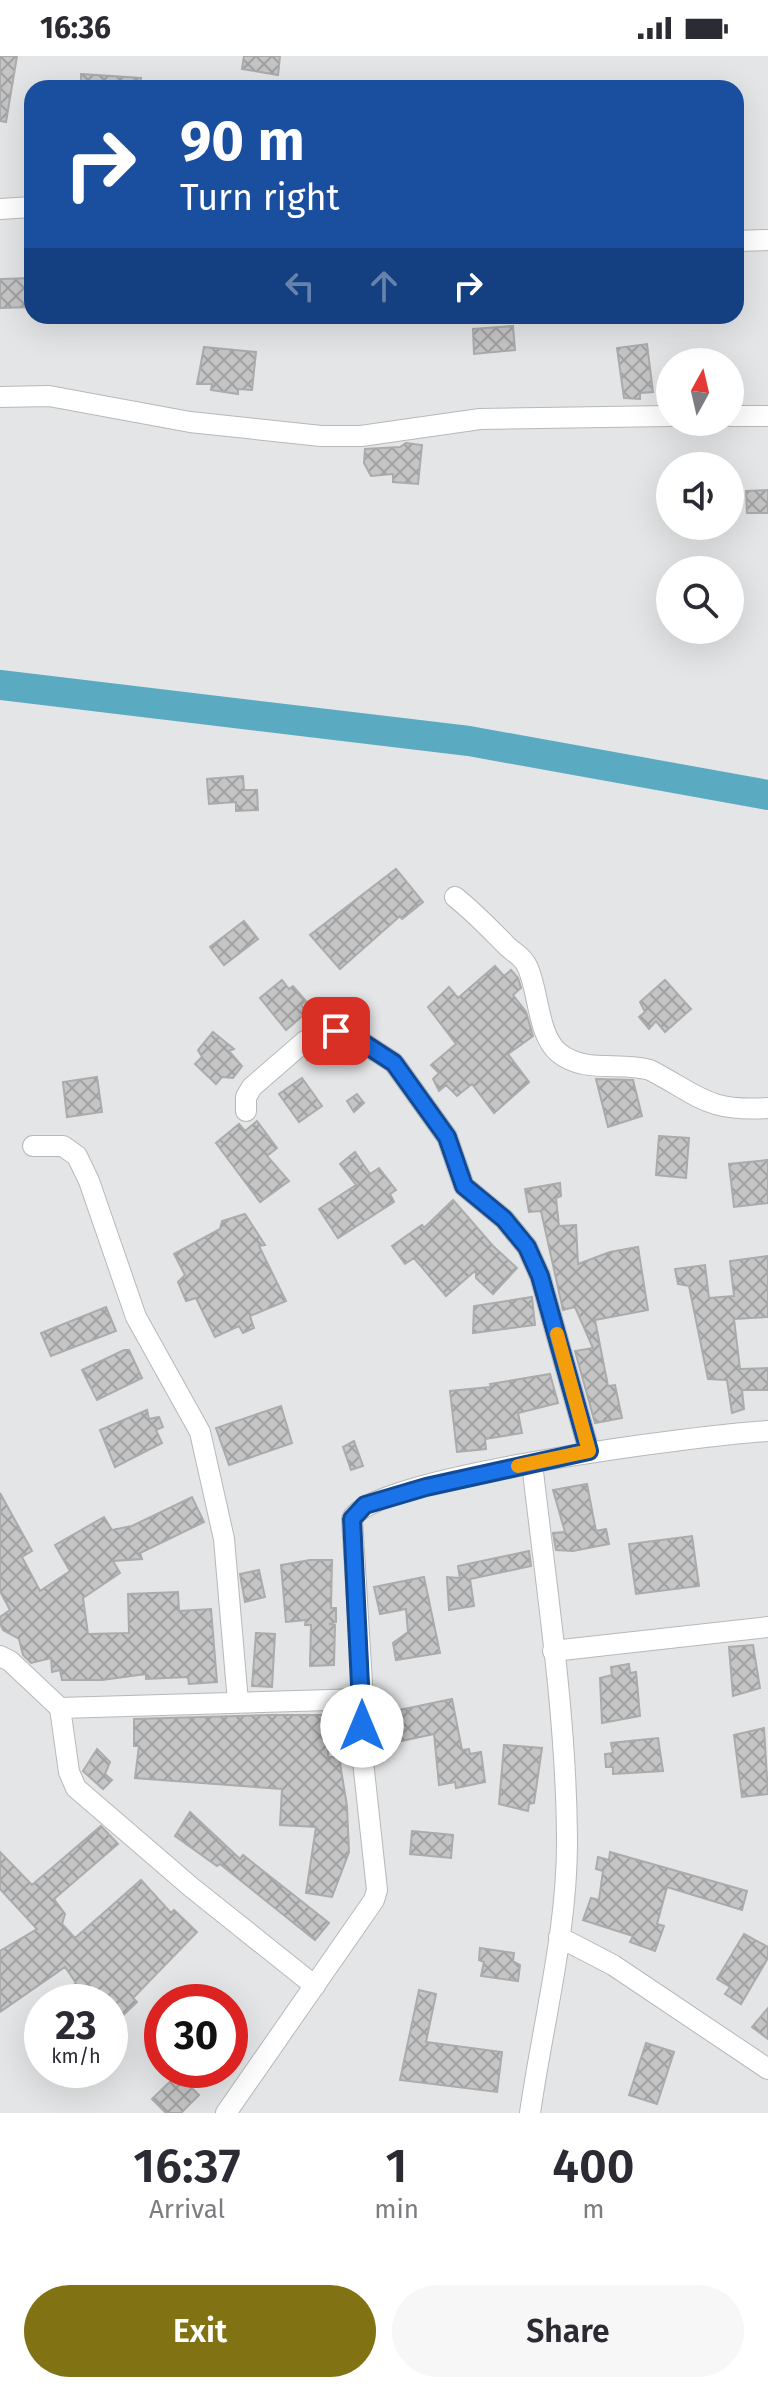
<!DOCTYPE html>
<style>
body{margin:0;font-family:"Fira Sans",sans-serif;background:#f7f7f7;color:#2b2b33;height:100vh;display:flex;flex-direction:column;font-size:30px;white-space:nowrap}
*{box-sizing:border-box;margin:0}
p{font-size:26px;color:#7c7c81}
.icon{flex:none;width:44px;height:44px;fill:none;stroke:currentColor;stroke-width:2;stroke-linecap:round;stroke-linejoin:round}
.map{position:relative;height:2057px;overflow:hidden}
.panel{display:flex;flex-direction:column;background:#fff;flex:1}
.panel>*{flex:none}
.top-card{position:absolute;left:24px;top:24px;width:720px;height:244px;border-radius:24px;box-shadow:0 8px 32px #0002;background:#1a4fa0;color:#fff;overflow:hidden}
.needle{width:52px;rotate:8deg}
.fabs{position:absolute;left:656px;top:292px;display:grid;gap:16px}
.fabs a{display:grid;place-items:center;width:88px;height:88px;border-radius:50%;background:#fff;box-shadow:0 8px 32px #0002;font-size:40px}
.speed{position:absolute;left:24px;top:1928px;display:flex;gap:16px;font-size:40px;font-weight:700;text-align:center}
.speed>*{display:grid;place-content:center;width:104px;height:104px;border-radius:50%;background:#fff;box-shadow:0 8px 32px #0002;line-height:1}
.speed small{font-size:20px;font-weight:400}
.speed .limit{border:12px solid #d22;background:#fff;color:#111}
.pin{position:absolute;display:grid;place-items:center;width:68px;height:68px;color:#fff;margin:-34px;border-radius:16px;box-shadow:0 4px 12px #0006}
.me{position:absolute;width:88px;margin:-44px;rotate:0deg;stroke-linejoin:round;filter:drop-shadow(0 0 6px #0008)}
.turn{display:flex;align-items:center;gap:28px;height:168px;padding:0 24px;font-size:36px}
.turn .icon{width:104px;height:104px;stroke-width:2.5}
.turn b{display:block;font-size:56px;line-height:68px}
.lanes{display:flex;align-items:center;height:76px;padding:0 24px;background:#0003;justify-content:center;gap:40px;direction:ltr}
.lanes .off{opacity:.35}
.eta{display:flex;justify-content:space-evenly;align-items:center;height:136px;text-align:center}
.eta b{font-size:48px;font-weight:600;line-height:56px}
.primary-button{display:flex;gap:16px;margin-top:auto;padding:16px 24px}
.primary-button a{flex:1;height:92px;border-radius:48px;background:#817214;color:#fff;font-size:32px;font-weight:600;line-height:92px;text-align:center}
.primary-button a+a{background:#f7f7f7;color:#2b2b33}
.status{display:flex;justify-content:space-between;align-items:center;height:56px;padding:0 40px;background:#fff;direction:ltr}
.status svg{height:22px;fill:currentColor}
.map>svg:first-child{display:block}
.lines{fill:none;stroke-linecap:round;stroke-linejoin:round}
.river{stroke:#5aabc1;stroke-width:30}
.building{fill:url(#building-cross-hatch);stroke:#aaabac;stroke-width:2}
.street-casing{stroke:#b7b8b9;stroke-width:22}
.street{stroke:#fff;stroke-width:20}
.route-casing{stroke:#114b97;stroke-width:20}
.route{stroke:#1a73e8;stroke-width:14}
.slow{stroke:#f59e0b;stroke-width:14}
</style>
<div class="status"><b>16:36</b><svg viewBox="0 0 49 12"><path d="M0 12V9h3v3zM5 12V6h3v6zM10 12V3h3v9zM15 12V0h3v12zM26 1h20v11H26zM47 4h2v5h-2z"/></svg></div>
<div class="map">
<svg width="768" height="2057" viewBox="0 0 768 2057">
<defs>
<pattern id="building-cross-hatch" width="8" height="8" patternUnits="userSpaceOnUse" patternTransform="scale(2)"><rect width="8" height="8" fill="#c5c5c6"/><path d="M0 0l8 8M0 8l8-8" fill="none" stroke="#a1a1a2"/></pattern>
</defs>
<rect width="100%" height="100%" fill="#e4e5e6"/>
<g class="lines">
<!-- river -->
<path class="river" d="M0,629L469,685L768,739"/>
</g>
<!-- building -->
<path class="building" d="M0,0H17L6,66L0,65Z
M244,0H280L278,19L242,13Z
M81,18L141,22L140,32H81Z
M32,222V251L0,252V223Z
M513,270L515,294L474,298L473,273Z
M647,288L653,336L640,337V343L624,342L617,292Z
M204,291L256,296L252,334L238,333V338L211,334L212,328H197Z
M406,387L422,389L418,428L393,426V418L371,420L364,407L365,393L400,391Z
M768,434V457H747L746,435Z
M243,720L244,734H257L258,754L236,755V746L209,748L207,723Z
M396,813L423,846L402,863L400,860L340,913L310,879Z
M244,865L258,883L224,909L210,891Z
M495,910L504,920L511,914L518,922L521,932L513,939L526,956L533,980L508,998L529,1026L494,1057L472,1028L457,1040L446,1029L439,1035L433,1023L439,1017L431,1009L456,988L428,951L449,931L458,942Z
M282,924L289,933L293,930L306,945L301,949L307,956L286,974L260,942Z
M665,924L691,953L665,976L656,965L649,973L639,961L645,956L640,946Z
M213,976L234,993L229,995L242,1010L233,1022L222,1021L216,1028L195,1008L202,1001L198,994Z
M97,1021L102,1056L67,1061L63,1026Z
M302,1022L322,1050L299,1066L279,1038Z
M596,1023L633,1024L642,1060L608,1071Z
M357,1038L364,1047L354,1056L347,1045Z
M257,1065L277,1092L267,1100L289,1125L260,1146L216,1087L239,1068L245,1075Z
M659,1080L689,1082L686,1122L656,1119Z
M355,1096L370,1118L379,1112L396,1134L390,1138L394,1146L338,1182L319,1153L356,1129L340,1108Z
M768,1104V1147L734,1151L729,1108Z
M560,1127L561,1140L556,1142L559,1170L576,1169L578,1208L610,1196L638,1191L648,1254L595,1264L608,1330L615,1329L622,1362L595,1367L575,1295L593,1292L575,1251L563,1254L541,1155L529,1156L525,1133Z
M453,1144L493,1190L517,1212L493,1238L476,1222V1214L446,1240L414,1202L405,1208L392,1190L422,1169L424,1172Z
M245,1158L265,1189L259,1190L286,1245L250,1260L254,1272L243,1277L239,1270L215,1281L196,1242L186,1245L178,1226L185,1219L174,1198L220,1173L222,1165Z
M768,1200V1261L734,1263L740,1313L768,1312V1334H742L744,1353L732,1357L727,1324L708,1323L689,1230L678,1228L675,1213L705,1209L709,1242L734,1240L730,1205Z
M532,1241L535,1269L473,1277L474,1250Z
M106,1251L116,1275L51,1300L41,1277Z
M124,1294H129L142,1322L97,1344L82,1314Z
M550,1318L558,1347L518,1357L522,1377L485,1383L486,1393L457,1396L450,1335L491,1331L490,1328Z
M281,1350L292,1387L229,1409L216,1372Z
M147,1354L149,1363L159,1361L163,1371L156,1374L162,1387L115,1411L100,1374Z
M354,1385L363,1410L351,1414L343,1391Z
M587,1428L596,1475L606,1473L609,1488L573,1495L556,1494L553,1477L565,1476L553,1434Z
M0,1437L32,1495L22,1501L40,1535L70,1515L55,1489L104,1461L112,1474L132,1470L192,1441L204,1466L140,1497L142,1503L113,1505L120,1517L83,1542L88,1578L129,1577L128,1538L178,1536L179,1555L211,1553L217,1626L189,1628L188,1621L146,1623V1618L102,1624H62L60,1614L52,1616L51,1602L31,1607L23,1599L19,1583L3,1574L0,1567V1561L10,1554L0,1535Z
M692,1480L699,1530L636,1538L629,1488Z
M529,1495L531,1510L470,1523L474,1550L449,1554L447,1521L460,1522L458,1510Z
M310,1504H332L331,1552H336V1566L329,1568L335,1569L334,1609L310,1610L311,1569H305L306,1564L286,1566L281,1509Z
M259,1514L265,1541L245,1546L240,1518Z
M424,1521L440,1597L396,1604L393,1587L408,1576L406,1553L380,1558L374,1531Z
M256,1577L275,1578L272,1631L252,1630Z
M753,1589L760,1632L733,1640L729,1591Z
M629,1608L630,1617L636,1616L640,1660L602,1667L600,1622L612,1619L611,1611Z
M452,1643L462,1694L469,1693L470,1698L481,1696L485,1726L456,1732L455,1726L439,1729L434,1678L387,1688L380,1658Z
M269,1659H328V1701H339L347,1750L349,1796L332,1841L306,1837L316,1771L280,1769L282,1733L135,1722L139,1690H134V1663Z
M764,1672L768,1738L742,1741L734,1679Z
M658,1682L663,1715L613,1718V1711H606L605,1698L613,1697L611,1687Z
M504,1689L542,1692L534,1747L529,1748L528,1755L499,1748Z
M97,1693L110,1706L105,1718L112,1724L103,1733L83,1715Z
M190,1756L240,1803L243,1799L329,1867L315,1884L220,1808L217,1810L175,1780Z
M101,1770L118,1788L54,1843L65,1858L62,1868L75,1882L141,1824L171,1857L174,1854L197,1876L133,1942L137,1946L110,1972V1946H52L76,1927L65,1911L0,1956V1895L37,1873L0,1833V1796L32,1829Z
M412,1775L453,1779L451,1802L410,1798Z
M610,1796L747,1835L742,1854L667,1831L657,1868L664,1870L655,1895L630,1886L633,1880L583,1864L591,1842L599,1844L603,1815L596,1813L598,1801L609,1804Z
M744,1878L768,1891V1902L741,1948L725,1938L730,1931L717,1923Z
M480,1892L514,1897L513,1905L520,1909L518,1925L481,1920L484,1906L479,1904Z
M419,1934L436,1938L426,1986L502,1996L497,2036L400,2024Z
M768,1952V1983L752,1971Z
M646,1987L674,1996L657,2048L629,2039Z
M178,2018L199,2039L181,2057H166L152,2043Z"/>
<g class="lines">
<!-- street casing -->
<g class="street-casing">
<path id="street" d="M0,153L32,151
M736,185L768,184
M0,341L49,340L190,366L321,380H361L480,363L670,360
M730,360H768
M455,841C474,856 488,871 505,888C512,896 522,899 527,910C539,934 537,979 559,997C585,1018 620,1005 650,1014C700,1040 707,1056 768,1052
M246,1055V1041L252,1031L305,985L322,977L351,979L394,1007L447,1081L464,1130L504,1163L527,1191L540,1220L589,1395
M33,1090H63L77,1100L89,1125L136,1261L200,1376L224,1483L238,1646
M553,1595L768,1571
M0,1600L10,1605L60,1652L69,1716L76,1732L191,1831L315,1930
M60,1652L363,1643
M559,1881L613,1909L768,2013
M226,2057L374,1844L377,1834L362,1696L363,1643L352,1463C371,1420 710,1378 768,1375
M530,2057C543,1966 568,1873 567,1781C566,1656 546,1530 532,1407"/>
</g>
<!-- street -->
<use href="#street" class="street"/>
</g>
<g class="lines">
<!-- route casing -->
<g class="route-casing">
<path id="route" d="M336,975L351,979L394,1007L447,1081L464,1130L504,1163L527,1191L540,1220L589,1395L426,1431L365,1449L352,1463L362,1670"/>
</g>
<!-- route -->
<use href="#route" class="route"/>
<!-- slow -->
<path class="slow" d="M518,1410L589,1395L557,1278"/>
</g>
</svg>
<div class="fabs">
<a><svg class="needle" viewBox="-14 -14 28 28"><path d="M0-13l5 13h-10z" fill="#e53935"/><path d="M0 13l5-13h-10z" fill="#7c7c81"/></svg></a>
<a><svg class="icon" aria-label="sound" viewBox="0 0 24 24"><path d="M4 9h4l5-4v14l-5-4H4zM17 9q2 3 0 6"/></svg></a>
<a><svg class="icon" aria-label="search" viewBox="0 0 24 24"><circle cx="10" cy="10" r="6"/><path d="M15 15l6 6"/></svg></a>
</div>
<div class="speed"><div>23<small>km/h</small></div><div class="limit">30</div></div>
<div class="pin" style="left:336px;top:975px;background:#d93025"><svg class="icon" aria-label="arrive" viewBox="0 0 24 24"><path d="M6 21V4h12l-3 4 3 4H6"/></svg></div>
<svg class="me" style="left:362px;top:1670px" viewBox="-20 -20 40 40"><circle r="19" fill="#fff"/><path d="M0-13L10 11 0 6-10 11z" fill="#1a73e8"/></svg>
<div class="top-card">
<div class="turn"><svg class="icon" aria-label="right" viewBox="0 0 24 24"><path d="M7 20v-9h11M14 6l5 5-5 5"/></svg><div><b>90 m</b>Turn right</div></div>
<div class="lanes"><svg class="icon off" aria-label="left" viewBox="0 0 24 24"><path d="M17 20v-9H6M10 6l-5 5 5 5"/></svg><svg class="icon off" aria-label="ahead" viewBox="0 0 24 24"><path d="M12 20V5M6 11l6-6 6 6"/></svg><svg class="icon" aria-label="right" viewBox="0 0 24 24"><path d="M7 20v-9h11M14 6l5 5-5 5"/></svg></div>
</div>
</div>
<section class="panel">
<div class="eta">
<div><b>16:37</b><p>Arrival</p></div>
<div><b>1</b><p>min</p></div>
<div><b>400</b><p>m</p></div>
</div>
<div class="primary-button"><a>Exit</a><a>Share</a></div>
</section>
